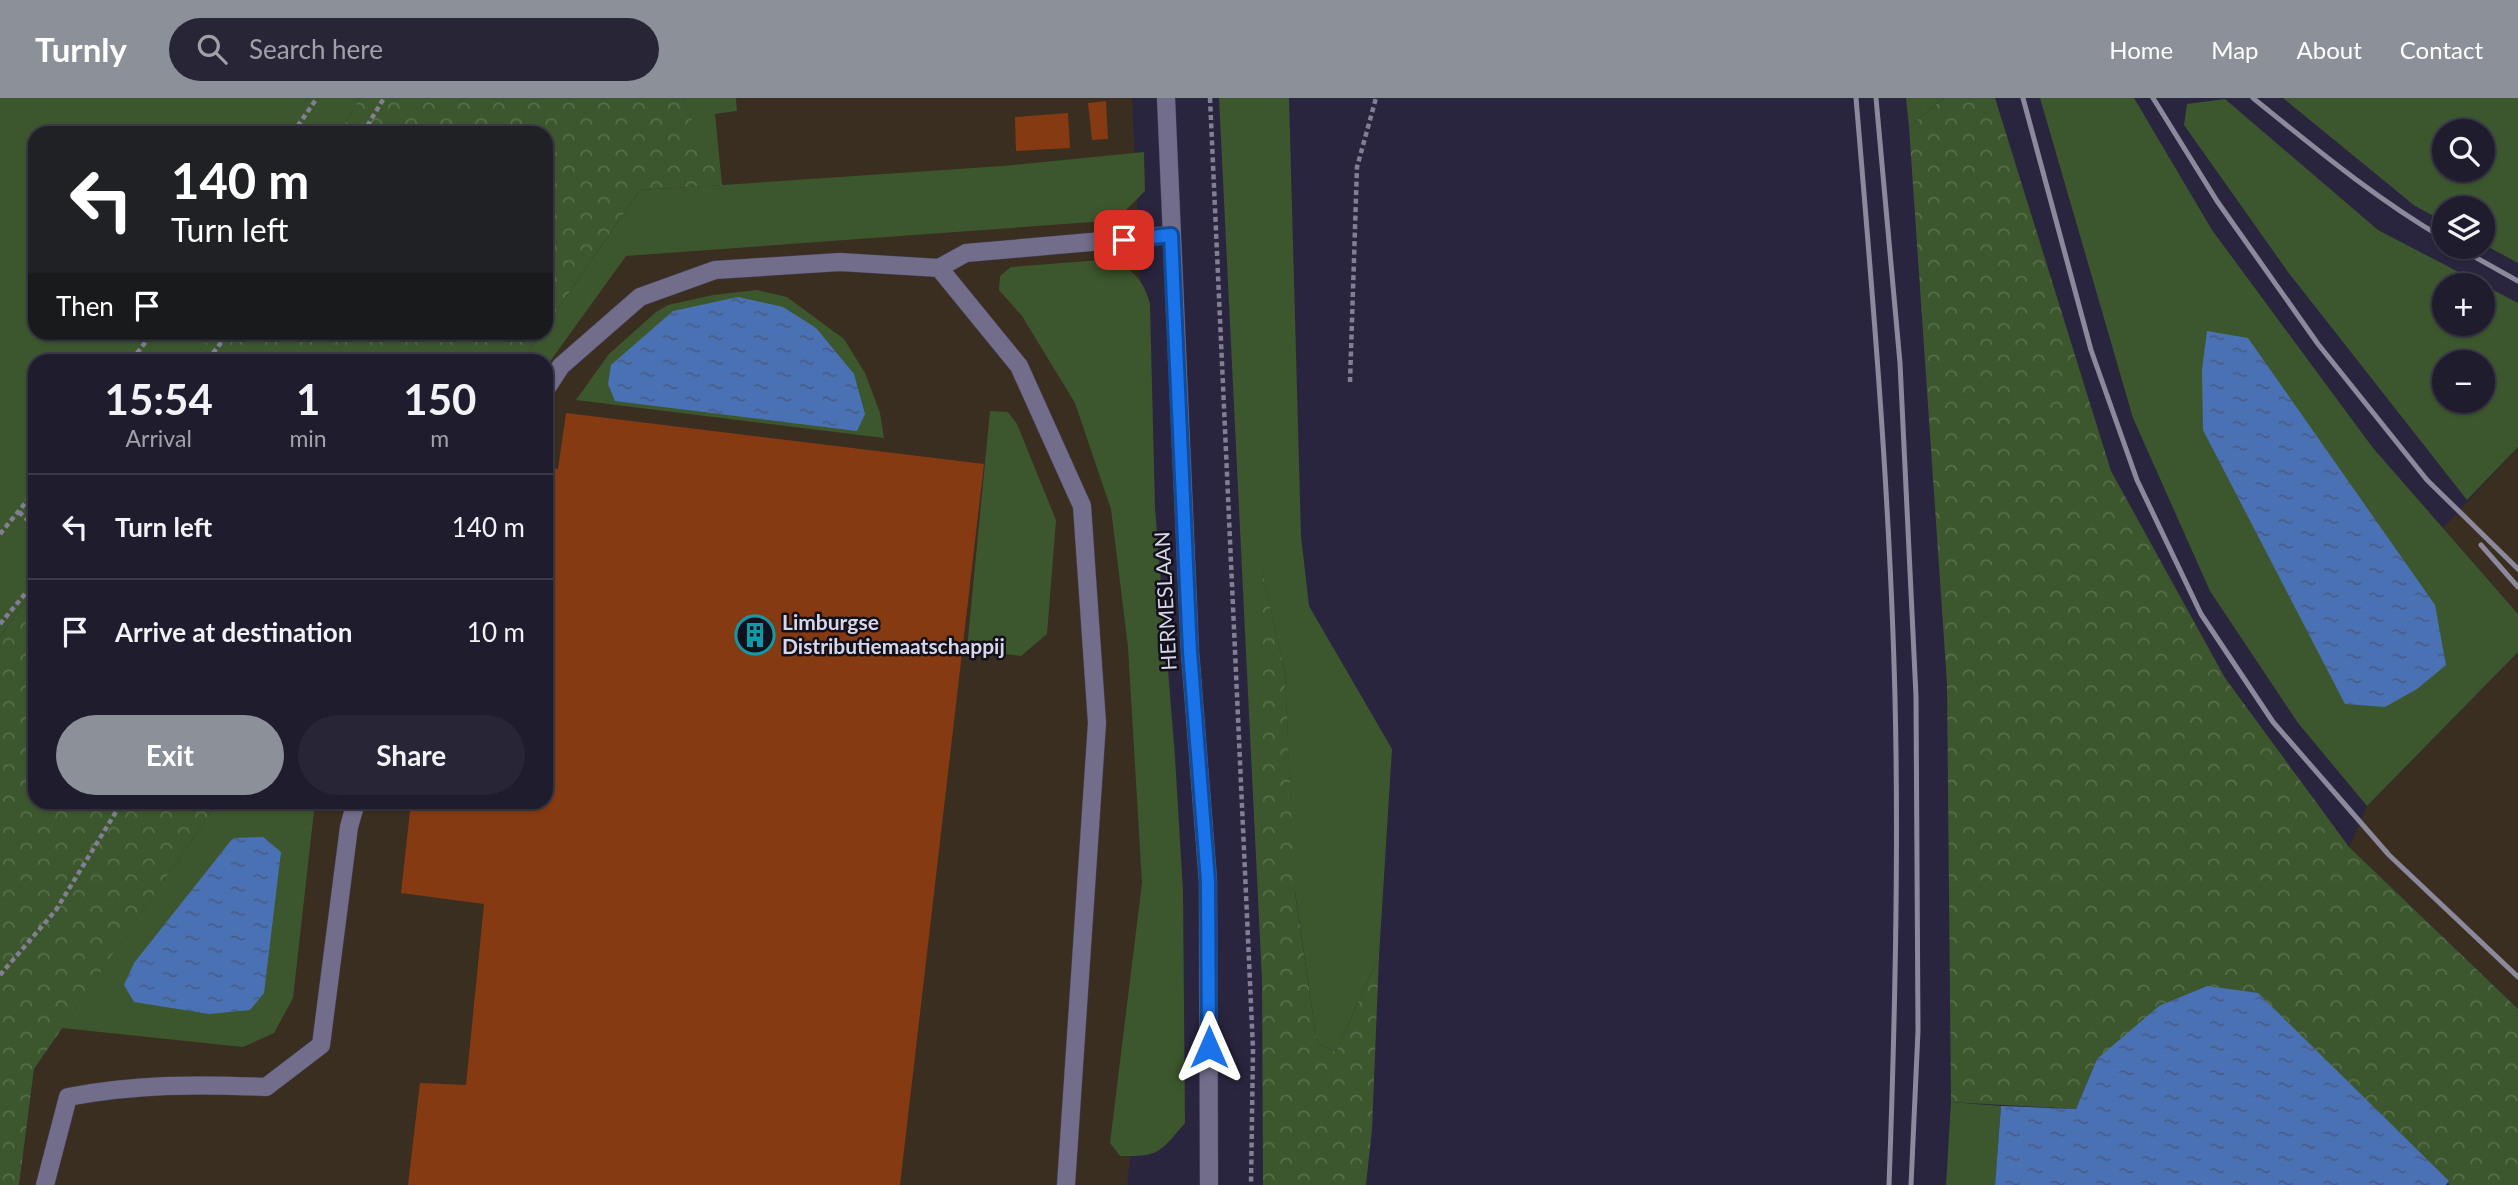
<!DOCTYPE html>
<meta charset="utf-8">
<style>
body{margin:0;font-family:Lato,sans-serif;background:#272536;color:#f1f3f6;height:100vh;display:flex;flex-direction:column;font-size:26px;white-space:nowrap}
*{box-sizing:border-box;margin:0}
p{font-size:23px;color:#a1a1aa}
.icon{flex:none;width:38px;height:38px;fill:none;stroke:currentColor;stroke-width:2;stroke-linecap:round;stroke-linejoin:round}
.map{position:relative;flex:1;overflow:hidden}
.sheet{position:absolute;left:28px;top:256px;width:525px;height:455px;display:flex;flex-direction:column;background:#1f1c2e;border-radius:21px;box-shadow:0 2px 5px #0004,0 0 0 2px #3c3a4a}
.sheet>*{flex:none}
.hud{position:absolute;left:28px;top:28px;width:525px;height:214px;border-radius:21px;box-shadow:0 2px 5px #0004,0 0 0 2px #3c3a4a;background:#202124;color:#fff;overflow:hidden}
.fabs{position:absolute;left:2432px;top:21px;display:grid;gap:14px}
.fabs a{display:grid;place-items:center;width:63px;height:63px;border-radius:50%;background:#1f1c2e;box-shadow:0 2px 5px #0004,0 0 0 2px #3c3a4a;font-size:35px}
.pin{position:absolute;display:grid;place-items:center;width:60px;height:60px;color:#fff;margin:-30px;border-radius:14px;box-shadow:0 4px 10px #0006}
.me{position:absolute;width:77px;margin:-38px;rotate:0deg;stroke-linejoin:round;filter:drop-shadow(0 0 5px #0008)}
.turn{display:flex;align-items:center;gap:24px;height:147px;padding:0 28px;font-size:32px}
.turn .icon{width:91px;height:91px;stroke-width:2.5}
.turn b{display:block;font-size:49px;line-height:60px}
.then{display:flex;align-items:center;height:66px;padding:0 28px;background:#0003;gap:14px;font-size:26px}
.eta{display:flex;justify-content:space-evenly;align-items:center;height:119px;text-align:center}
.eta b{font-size:42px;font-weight:700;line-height:49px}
.primary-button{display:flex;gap:14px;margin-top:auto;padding:14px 28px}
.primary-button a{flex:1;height:80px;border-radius:42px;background:#8c9099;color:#fff;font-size:28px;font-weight:700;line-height:80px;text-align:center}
.primary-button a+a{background:#272536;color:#f1f3f6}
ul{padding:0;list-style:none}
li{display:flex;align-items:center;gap:21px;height:105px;padding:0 28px;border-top:2px solid #3c3a4a}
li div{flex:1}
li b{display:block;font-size:26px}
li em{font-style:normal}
header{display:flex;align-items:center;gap:42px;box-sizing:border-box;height:98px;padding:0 35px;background:#8c9099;color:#fff}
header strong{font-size:33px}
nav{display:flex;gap:38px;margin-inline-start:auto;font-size:24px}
.search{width:490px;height:63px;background:#272536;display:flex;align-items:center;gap:18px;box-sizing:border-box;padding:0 24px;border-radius:38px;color:#a1a1aa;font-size:26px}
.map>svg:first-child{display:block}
.industrial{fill:#3a2e20}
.grass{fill:#3c572d;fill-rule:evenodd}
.forest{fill:url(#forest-crowns)}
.water{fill:url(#water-ripples)}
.building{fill:#853a12}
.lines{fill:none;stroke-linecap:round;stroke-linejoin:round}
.lane-casing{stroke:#454157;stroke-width:19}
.secondary-casing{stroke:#454157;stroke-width:19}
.path{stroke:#827f94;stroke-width:4.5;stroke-dasharray:5 3.5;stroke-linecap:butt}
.lane{stroke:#716d8b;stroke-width:18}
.secondary{stroke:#716d8b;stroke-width:18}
.rail{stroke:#8c899d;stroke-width:5}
.route-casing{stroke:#114b97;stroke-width:18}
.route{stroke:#1a73e8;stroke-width:12}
.labels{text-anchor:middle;stroke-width:5;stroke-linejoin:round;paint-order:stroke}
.street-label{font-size:21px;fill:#d8d6e7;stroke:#12101b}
.poi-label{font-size:21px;font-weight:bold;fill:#d8d6e7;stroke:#12101b;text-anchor:start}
</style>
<header>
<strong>Turnly</strong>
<div class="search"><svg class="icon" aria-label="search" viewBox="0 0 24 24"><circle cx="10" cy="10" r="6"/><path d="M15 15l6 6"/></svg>Search here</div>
<nav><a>Home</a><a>Map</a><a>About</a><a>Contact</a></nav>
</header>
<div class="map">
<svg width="2518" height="1087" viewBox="0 0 2518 1087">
<defs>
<pattern id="forest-crowns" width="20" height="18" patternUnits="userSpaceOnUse" patternTransform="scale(1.75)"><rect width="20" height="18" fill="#3c572d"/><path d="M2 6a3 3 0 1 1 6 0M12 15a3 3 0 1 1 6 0" fill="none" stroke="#576e4b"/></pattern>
<pattern id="water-ripples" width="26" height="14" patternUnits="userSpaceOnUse" patternTransform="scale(1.75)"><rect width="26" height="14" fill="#4b71b5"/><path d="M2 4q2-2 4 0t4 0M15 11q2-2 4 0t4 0" fill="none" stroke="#475d88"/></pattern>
</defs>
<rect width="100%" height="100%" fill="#29253e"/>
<!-- industrial -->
<path class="industrial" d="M736,0H1132L1168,759L1127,1087H19L34,971L218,704H546V262H522L541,235L546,234V228L715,16L737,13Z
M2518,349V516L2443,430Z
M2518,554V911L2349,749L2367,708Z"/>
<!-- grass -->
<path class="grass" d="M0,0H360L340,35H35V234L213,235L193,262H35V489L0,539Z
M682,0H736L737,13L715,16L722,87L1003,68L1144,54L1145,93L1123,115L1092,124L626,158L546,269V262H522L541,235L546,234V228L640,92L721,87Z
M1219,0H1289L1301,438L1309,508L1392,651L1379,858L1336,954L1317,945L1294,787L1285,575L1261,468L1265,944Z
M1906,0H1944L1909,29Z
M2040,0H2134L2212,132L2373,350L2518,516V554L2367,708L2298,625L2210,493L2133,320Z
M2283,0H2518V165L2483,146V110H2445V124L2415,108ZM2445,33H2483V72H2445Z
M2225,1L2378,132L2518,205V349L2467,402L2288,174L2184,27L2187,6ZM2445,187H2483V226H2445ZM2445,264H2483V303H2445Z
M1102,162C1129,166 1143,179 1150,206L1155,410L1175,659L1183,793L1185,1025C1160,1054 1160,1059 1120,1058L1110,1045L1142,785L1128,549L1111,411L1075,305L1022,218L999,192L1000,178L1011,169Z
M757,192L787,199L844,241L865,275L880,315L884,340L576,302L609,256L656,214L668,207L713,197Z
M990,313L1008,314L1017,326L1056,422L1047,536L1021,558L967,551Z
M218,704H315L293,900L274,935L243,949L62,930Z
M1951,1004L2001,1008L1995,1087H1946Z"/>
<!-- forest -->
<path class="forest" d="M360,0H682L722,87L640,92L546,228V35H340Z
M1944,0H1995L2111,373L2225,580L2349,749L2518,911V1087H2449L2448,1083L2257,895L2097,961L2076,1011L1951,1004L1947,585L1909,29Z
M213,235V234L541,235L522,262H193Z
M1260,463L1285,575L1295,795L1317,945L1336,954L1379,858L1372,1031L1366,1087H1263Z
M35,489V704H218L34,971L19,1087H0V539Z"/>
<!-- water -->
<path class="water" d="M738,199L783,209L816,230L854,276L865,316L857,333L615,303L608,286L611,267L673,213Z
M2207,233L2248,240L2435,507L2446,567L2417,591L2385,609L2345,606L2203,332L2202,272Z
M263,739L281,754L264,895L250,912L209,916L134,904L124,887L134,865L233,740Z
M2207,888L2258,895L2449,1083L2446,1087H1995L2001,1008L2076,1011L2097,961L2159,908Z"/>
<!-- building -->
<path class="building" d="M1106,3L1108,41L1092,42L1088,5Z
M1068,15L1070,50L1016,53L1015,19Z
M566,315L984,366L900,1087H408L420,985L466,987L484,806L401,795L411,704H546V370L558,371Z"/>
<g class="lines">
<!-- lane casing -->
<g class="lane-casing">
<path id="lane" d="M939,170L966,155L1171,137
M546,291L561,268L640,199L715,172L840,164L939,170L1019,268L1082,408L1097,625L1066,1087
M45,1087L68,999C136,986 198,986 266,989L321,947L349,729L356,704"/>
</g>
<!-- secondary casing -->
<g class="secondary-casing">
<path id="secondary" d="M1166,0L1190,554L1208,783L1209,1087"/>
</g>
<!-- path -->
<path class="path" d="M1210,0L1253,951L1251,1087
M293,35L317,0
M363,35L384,0
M132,262L153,234
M208,262L229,234
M1350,284L1357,69L1376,0
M19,414L35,429
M0,436L35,393
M0,526L35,484
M0,877L56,812L122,704"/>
<!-- lane -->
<use href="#lane" class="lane"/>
<!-- secondary -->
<use href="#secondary" class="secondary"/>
<!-- rail -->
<path class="rail" d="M1856,0C1873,200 1890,400 1895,600C1899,762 1895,925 1889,1087
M1876,0L1900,265L1916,598L1918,933L1911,1087
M2023,0L2091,252L2137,382L2201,516L2273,624L2389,757L2518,879
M2153,0L2217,103L2318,246L2427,382L2518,471
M2253,0C2315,50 2376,101 2445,141
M2457,149L2518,183
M2481,447L2518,489"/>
</g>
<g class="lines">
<!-- route casing -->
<g class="route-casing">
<path id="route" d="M1124,142L1171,137L1190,554L1208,783L1209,949"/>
</g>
<!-- route -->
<use href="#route" class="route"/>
</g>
<!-- icons -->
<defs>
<g id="building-ring" transform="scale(2.0125)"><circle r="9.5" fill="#12101b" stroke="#0f9aa8" stroke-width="1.5"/><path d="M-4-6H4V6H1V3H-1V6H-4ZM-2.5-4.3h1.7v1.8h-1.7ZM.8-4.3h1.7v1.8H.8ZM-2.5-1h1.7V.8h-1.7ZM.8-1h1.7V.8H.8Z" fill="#0f9aa8"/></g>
</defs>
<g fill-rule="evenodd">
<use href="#building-ring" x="755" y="537"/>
</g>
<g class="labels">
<!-- street labels -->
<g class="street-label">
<text transform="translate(1166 503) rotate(-93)" y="7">HERMESLAAN</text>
</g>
<!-- poi labels -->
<g class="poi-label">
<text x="782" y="532">Limburgse<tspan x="782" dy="24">Distributiemaatschappij</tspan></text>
</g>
</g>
</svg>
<div class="fabs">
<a><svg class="icon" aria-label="search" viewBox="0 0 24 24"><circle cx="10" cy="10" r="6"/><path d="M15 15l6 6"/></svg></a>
<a><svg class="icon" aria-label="layers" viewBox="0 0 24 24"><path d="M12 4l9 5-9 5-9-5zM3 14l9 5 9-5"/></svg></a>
<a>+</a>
<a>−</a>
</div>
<div class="pin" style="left:1124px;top:142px;background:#d93025"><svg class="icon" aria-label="arrive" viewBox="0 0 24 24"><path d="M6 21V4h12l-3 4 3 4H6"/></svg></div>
<svg class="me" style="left:1209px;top:949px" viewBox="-20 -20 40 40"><path d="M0-17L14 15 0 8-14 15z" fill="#1a73e8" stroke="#fff" stroke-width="4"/></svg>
<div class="hud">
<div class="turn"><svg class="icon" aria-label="left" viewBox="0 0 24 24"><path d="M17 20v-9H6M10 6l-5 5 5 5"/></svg><div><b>140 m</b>Turn left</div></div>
<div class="then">Then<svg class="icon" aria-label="arrive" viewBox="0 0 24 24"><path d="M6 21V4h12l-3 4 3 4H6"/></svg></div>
</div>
<section class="sheet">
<div class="eta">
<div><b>15:54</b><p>Arrival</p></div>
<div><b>1</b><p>min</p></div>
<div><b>150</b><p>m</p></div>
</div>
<ul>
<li><svg class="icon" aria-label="left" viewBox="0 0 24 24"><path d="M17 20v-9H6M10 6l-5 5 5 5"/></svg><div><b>Turn left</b></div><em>140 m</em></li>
<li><svg class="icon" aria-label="arrive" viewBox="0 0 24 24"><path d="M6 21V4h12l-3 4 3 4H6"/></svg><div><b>Arrive at destination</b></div><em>10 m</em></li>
</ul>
<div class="primary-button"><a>Exit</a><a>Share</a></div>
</section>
</div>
